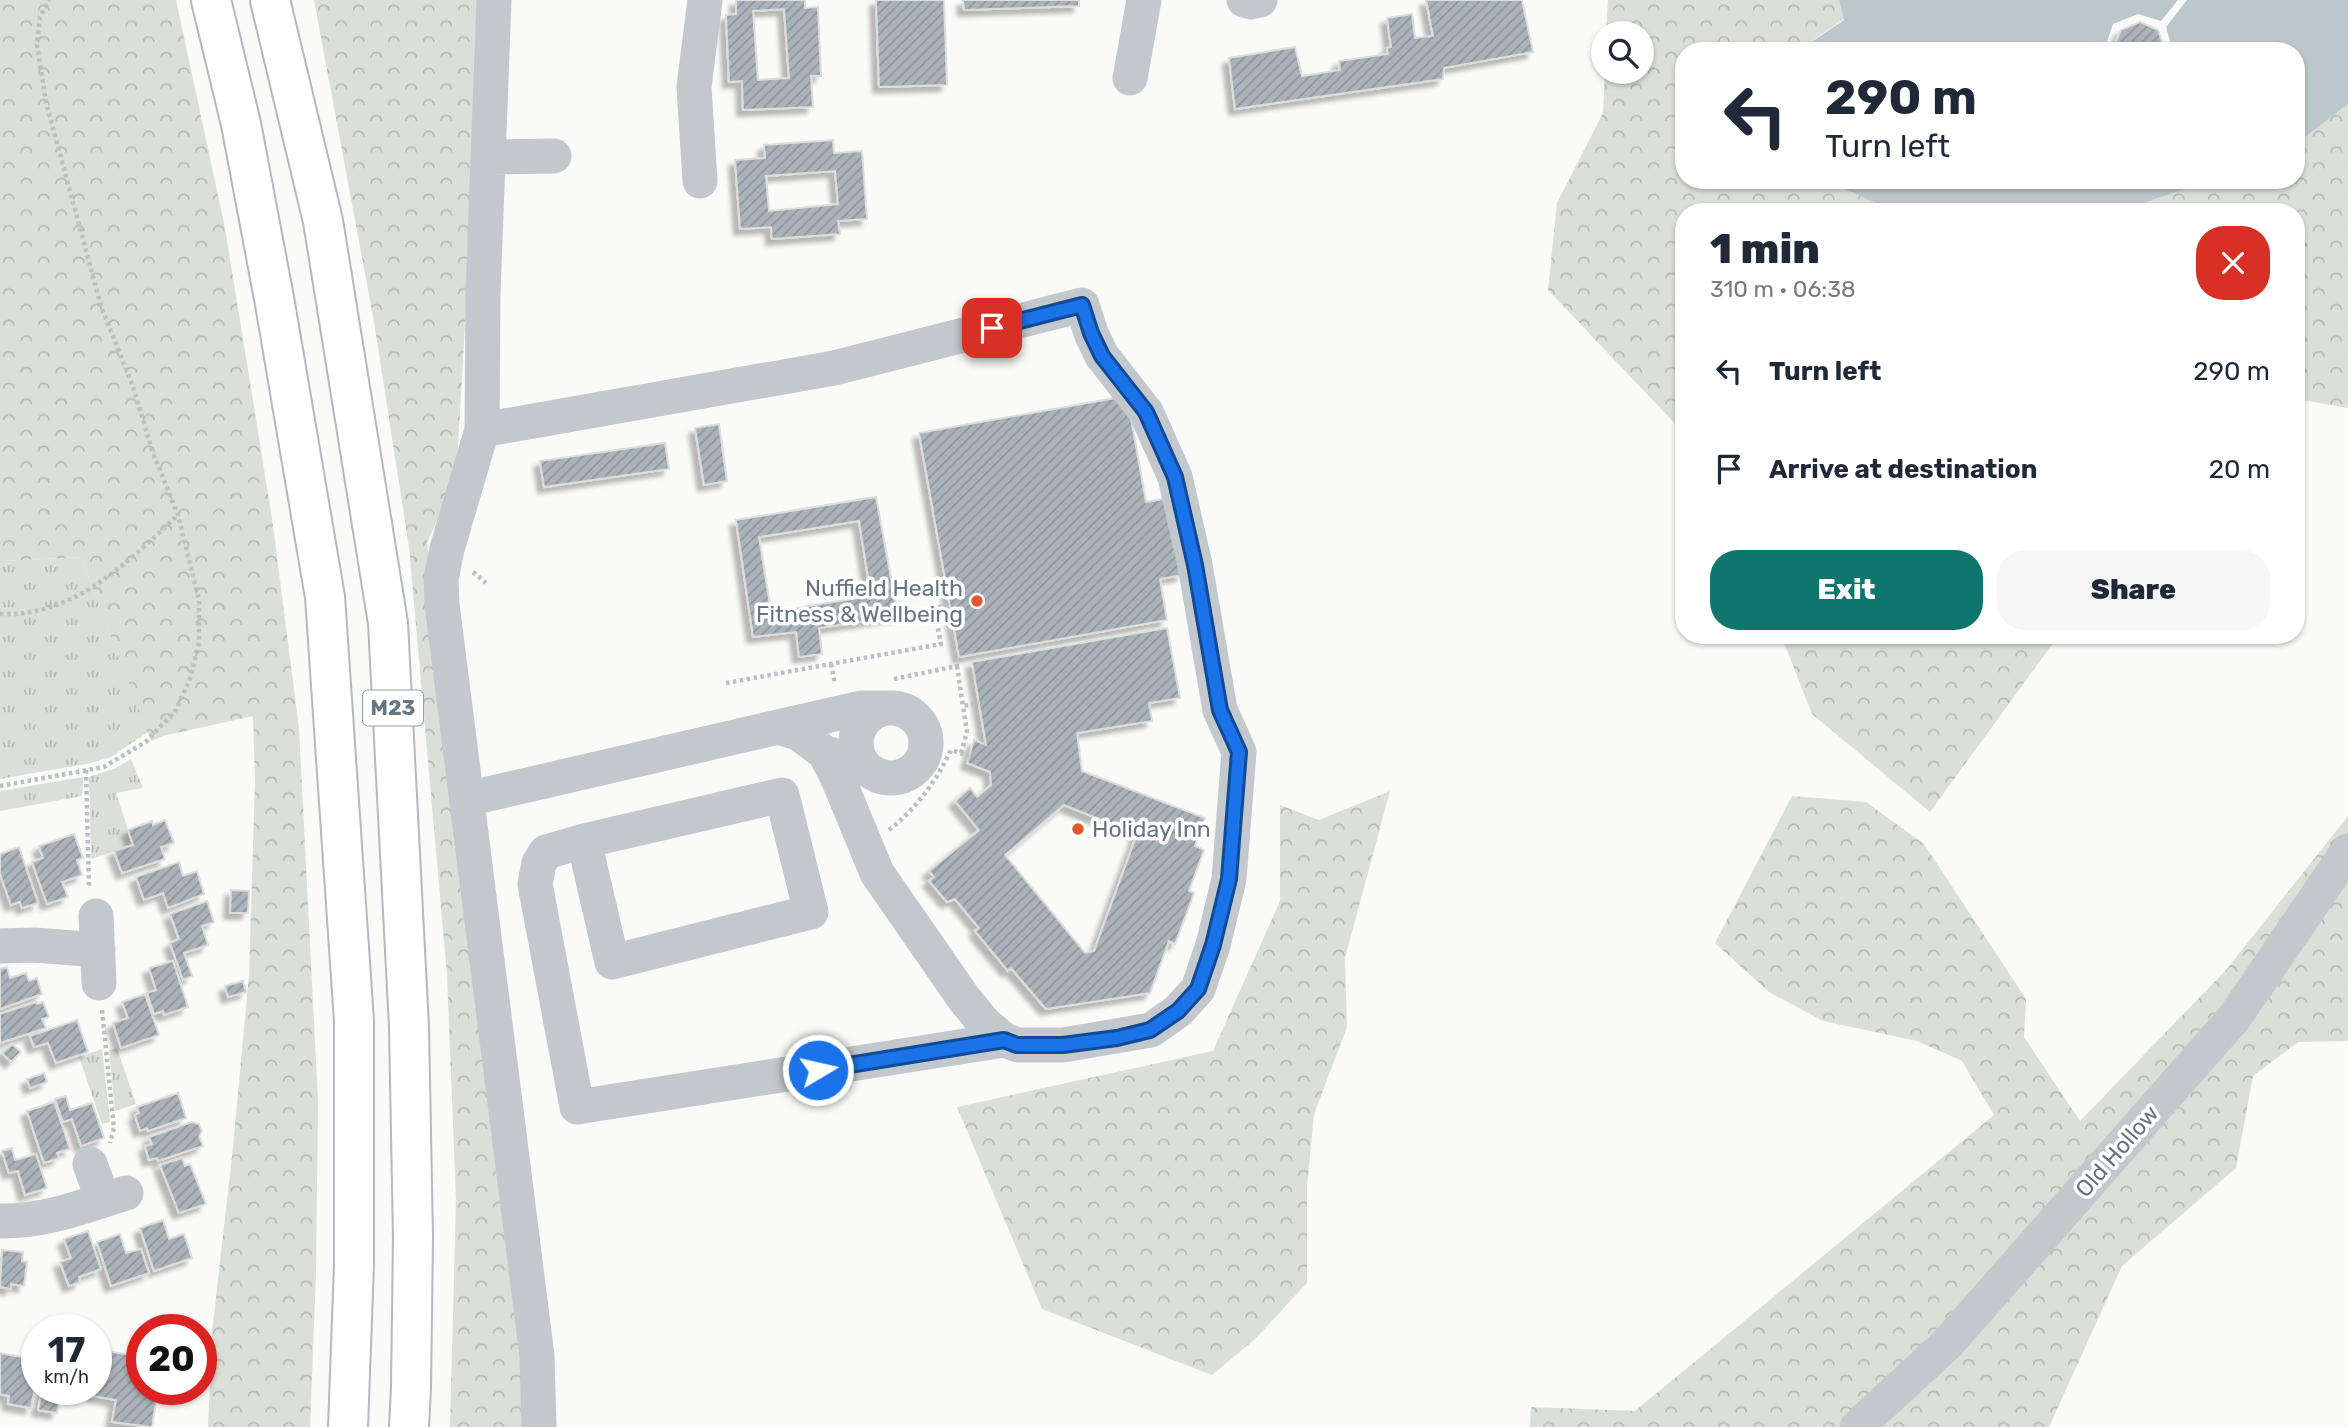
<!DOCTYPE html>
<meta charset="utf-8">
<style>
body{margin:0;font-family:Rubik,sans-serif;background:#f6f6f7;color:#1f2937;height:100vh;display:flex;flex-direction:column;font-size:26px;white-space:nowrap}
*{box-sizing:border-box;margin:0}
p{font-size:23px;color:#747a83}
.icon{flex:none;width:38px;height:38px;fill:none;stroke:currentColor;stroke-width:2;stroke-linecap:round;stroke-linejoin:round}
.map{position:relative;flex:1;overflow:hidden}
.sheet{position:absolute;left:1675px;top:203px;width:630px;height:441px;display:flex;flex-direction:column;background:#fff;border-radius:28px;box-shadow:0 2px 5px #0004}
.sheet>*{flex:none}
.banner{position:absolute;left:1675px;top:42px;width:630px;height:147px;border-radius:28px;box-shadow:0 2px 5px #0004;background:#fff;color:#1f2937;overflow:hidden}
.buttons{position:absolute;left:1591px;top:21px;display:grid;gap:14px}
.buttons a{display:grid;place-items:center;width:63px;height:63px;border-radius:50%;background:#fff;box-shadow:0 2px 5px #0004;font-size:35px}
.speed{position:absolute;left:21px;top:1314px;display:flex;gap:14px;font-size:35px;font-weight:700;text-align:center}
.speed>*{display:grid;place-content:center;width:91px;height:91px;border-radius:50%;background:#fff;box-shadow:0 2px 5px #0004;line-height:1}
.speed small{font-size:18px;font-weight:400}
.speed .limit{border:10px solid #d22;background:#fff;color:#111}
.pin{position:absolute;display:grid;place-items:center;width:60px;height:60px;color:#fff;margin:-30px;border-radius:14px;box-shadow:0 4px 10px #0006}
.me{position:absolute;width:77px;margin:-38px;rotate:81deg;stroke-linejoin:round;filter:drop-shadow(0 0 5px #0008)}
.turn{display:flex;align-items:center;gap:24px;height:147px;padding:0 35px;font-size:32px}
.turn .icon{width:91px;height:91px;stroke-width:2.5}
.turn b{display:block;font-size:49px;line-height:60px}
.round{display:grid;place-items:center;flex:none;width:74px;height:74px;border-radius:28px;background:#f6f6f7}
.overview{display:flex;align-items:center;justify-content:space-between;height:119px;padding:0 35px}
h1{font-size:42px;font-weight:800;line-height:52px}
.cta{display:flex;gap:14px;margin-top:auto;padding:14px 35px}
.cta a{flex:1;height:80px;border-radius:28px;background:#0f766e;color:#fff;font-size:28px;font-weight:800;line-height:80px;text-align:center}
.cta a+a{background:#f6f6f7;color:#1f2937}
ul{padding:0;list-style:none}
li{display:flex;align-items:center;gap:21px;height:98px;padding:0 35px}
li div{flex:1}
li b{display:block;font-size:26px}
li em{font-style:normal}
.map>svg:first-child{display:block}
.grass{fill:url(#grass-tufts)}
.forest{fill:url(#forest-crowns)}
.water{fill:#bbc7cb}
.pier{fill:#fafaf8}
.building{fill:url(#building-hatch);stroke:#dcdcda;stroke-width:2;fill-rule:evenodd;filter:url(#shadow)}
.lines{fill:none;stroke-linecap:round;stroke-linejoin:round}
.highway-casing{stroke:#b4b9bd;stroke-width:42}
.path{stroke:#bbbfc2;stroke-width:4.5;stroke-dasharray:3.5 3.5;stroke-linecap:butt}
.minor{stroke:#c3c8cc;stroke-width:35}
.highway{stroke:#fff;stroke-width:38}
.route-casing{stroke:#114b97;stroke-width:18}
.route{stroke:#1a73e8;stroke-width:12}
.poi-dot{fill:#e4572e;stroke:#fff;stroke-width:2.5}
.labels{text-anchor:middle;stroke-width:7;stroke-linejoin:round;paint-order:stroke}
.shield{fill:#fff;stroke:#939fa8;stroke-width:2}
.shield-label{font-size:21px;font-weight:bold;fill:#657683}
.poi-label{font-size:23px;fill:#657683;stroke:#fff;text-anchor:end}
.street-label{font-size:23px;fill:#657683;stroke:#fff}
</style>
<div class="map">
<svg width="2348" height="1427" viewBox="0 0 2348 1427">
<defs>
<pattern id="grass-tufts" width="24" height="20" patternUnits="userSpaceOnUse" patternTransform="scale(1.75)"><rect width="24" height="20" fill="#dadfd7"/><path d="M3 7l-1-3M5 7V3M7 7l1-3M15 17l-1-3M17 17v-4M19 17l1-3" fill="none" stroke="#b4b9b4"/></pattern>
<pattern id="forest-crowns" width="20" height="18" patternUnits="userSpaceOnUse" patternTransform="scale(1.75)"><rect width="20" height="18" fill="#dadfd7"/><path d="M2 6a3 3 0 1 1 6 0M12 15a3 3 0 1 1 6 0" fill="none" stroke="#b4b9b4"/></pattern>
<pattern id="building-hatch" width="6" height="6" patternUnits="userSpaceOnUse" patternTransform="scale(1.75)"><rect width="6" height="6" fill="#aab3b9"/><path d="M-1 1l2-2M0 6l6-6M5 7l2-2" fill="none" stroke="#8e969c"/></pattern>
<filter id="shadow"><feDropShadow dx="-6" dy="6" stdDeviation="2" flood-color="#0004"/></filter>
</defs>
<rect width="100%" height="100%" fill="#fafaf8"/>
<!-- grass -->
<path class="grass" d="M81,557L148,732L111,757L91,763L0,779V561Z
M131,759L143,788L116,793L133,845L91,859L89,777L116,768Z
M83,777L82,796L0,811V791Z
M117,1048L136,1104L115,1111L109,1050Z
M102,1049L110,1122L102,1124L79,1057Z"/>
<!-- forest -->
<path class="forest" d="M0,0H176L225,228L272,518L299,728L318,1101L316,1273L310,1427H208L212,1332L232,1157L249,975L255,780L253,716L163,736L151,741L81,557L0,561Z
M314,0H487L479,78L458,448L449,496L427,542L479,961L519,1321L524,1427H450L456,1200L447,975L409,547L374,322Z
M1608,0H1839L1844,19L1797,51H1684V180H1823L1897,212H1684L1683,432L1548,290L1557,203L1603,113L1605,72H1642V33H1606Z
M2348,104V408L2296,399V212H2117L2212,180H2296V144Z
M1781,635H2059L1930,812L1812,714Z
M1390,791L1345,958L1347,1027L1314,1114L1307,1187V1283L1255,1339L1212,1375L1042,1309L957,1107L1213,1051L1280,901V805L1319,820Z
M1792,796L1866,802L1924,844L2026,999L2024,1037L2080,1121L2226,970L2348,816V1041L2298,1042L2253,1076L2236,1168L2122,1266L2049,1427H1530L1531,1407L1635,1411L1994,1115L1962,1061L1917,1041L1823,1021L1769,992L1715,943Z"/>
<!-- water -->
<path class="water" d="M1839,0H2348V104L2296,144V51H1798L1844,20Z
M1823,180H2212L2117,212H1897Z"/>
<!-- pier -->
<path class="pier" d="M2178,0H2187L2166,27L2173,51H2104L2113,24L2138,14L2161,21Z"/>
<!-- building -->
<path class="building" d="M736,0H805V8L818,7L821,76H811L813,107L743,110L742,81L729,82L726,15L736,14ZM784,9L789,78L758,80L753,11Z
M876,0H944L947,85L879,87Z
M963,0H1079V6L964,10Z
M1426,0H1522L1533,52L1444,68L1443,79L1235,109L1229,58L1295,47L1302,76L1340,70L1339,61L1388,54L1387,48L1391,47L1387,18L1412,14L1415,38L1433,36Z
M2140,22L2158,30L2165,51H2114L2113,48L2121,30Z
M833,140L834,153L862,151L867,219L838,221L840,234L772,239L771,227L740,229L735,160L765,158L764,145ZM835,171L838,204L769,211L766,176Z
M1127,396L1146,502L1169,498L1182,575L1160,579L1167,620L959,657L919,433Z
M719,424L727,481L704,485L695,428Z
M665,443L669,469L544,487L540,461Z
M876,497L898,616L819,628L822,654L799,657L796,632L753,637L736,520ZM859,521L871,596L771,612L759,537Z
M1167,628L1180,698L1149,703L1152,721L1077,733L1082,771L1205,818L1195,846L1204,850L1189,891L1194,893L1175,944L1169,941L1150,993L1046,1009L1011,968L1008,971L975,931L979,928L955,899L947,902L929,881L934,877L929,871L979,830L955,801L970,788L977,797L991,785L990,772L967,763L974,740L986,745L972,662ZM1064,805L1137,834L1094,951L1085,953L1005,855Z
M165,820L174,843L161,847L165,859L122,873L114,851L133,845L128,830L152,821L153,825Z
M74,834L83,858L77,860L82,875L62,882L68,897L47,904L32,862L43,858L39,846Z
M19,847L38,903L22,908L20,902L11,905L0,874V854Z
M179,862L183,876L197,871L204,894L168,908L163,893L144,900L136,877Z
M231,890L249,891L248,913H230Z
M207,901L214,922L202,926L208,945L184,953L192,976L183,980L170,943L179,939L170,914Z
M173,961L188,1007L164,1015L163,1011L154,1014L147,993L156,990L149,968Z
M7,967L10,978L26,973L29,981L37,978L42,994L0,1009V969Z
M243,981L246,992L228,997L225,986Z
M145,994L159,1035L121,1048L113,1023L128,1018L122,1002Z
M36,1002L37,1004L43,1002L49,1017L42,1019L46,1028L0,1043V1014Z
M77,1020L88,1052L56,1063L48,1043L34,1047L30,1036Z
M12,1044L21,1052L11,1062L2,1053Z
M44,1073L47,1082L30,1088L27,1079Z
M178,1093L186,1118L148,1131L147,1128L140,1131L135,1115L139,1113L137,1107Z
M66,1096L70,1110L92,1103L104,1138L81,1146L72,1119L63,1122L55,1099Z
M54,1102L70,1149L57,1153L59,1158L44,1163L27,1111Z
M192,1122L199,1124L202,1131L199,1136L203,1146L158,1161L157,1158L149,1160L145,1146L152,1144L149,1137Z
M12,1148L15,1160L36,1154L47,1188L25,1195L18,1171L9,1173L2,1151Z
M182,1158L185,1166L190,1164L206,1204L179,1213L160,1165Z
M163,1220L169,1239L184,1234L192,1258L154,1271L140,1228Z
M88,1231L101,1269L79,1277L80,1282L69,1286L60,1262L71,1258L64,1239Z
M120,1234L126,1253L141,1249L149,1273L111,1286L97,1242Z
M2,1250L23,1252L22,1261L27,1262L24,1286L11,1284V1289L0,1287Z
M101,1350L142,1357V1390H146V1393L157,1395L152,1427L112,1422L116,1400L93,1396L94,1390H96Z
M0,1353L37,1360V1376L31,1408L8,1404L9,1396L0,1394Z
M42,1390H87L86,1394L61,1390L57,1413L38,1410Z"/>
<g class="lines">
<!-- highway casing -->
<g class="highway-casing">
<path id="highway" d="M211,0L241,124L274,298L325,597L354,1021V1265L348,1427
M270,0L323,221L388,623L409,1027L413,1238L411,1388L409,1427"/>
</g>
<!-- path -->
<path class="path" d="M473,572L486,583
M0,614C75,617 128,562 178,515
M831,664L835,684
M957,666L963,706L979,703
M894,679L957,666L945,606H949
M726,683L941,644L934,608L945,606
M961,753L967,732L963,706
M86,770L89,888
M0,786L104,767L147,741L176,710L190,679L199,642V600L178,515L153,453L133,387L101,306L46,102L37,45L40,17L49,0
M889,830C916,809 937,780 951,750L969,756
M102,1010L114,1128L110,1143"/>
<!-- minor -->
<path class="minor" d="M494,0L483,294L482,430L447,549L441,579L442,604L537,1356L539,1427
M1244,0L1251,2L1260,0
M1130,78L1144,0
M489,157L554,156
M700,181L694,87L705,0
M482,430L834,368L1082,305L1091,333L1102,356L1146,412L1175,477L1195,565L1220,710L1239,752L1229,879L1213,945L1198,989L1178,1011L1151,1030L1063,1045H1018L1004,1040L985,1024L965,1000L877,873L839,781L825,753
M856 743a35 35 0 1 1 70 0a35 35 0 1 1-70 0Z
M778,727L861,708H885
M782,795L811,912L612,962L584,841Z
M467,799L778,727L798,733L825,753L862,763
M584,841L546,852L539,863L535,884L577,1107L1004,1040
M96,916L99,983
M0,946L35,945L98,950
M90,1164L103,1200
M0,1221C44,1222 85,1206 126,1193
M1857,1427L1947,1344L2234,1018L2348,851"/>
<!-- highway -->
<use href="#highway" class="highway"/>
</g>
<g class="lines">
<!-- route casing -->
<g class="route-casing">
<path id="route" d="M818,1070L1004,1040L1017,1045H1063L1117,1038L1150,1030L1178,1011L1198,989L1213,945L1229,879L1239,752L1220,710L1195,565L1175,477L1146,412L1102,356L1091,333L1082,305L992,328"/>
</g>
<!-- route -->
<use href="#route" class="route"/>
</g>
<!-- markers -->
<g class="poi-dot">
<circle cx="977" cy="601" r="7"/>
<circle cx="1078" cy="829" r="7"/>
</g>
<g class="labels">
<!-- shield labels -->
<rect class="shield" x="363" y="690.5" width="60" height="35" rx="5"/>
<g class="shield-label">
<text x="393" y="715">M23</text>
</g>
<!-- poi labels -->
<g class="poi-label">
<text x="963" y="596">Nuffield Health<tspan x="963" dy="26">Fitness &amp; Wellbeing</tspan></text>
<text x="1092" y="837" text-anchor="start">Holiday Inn</text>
</g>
<!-- street labels -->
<g class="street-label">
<text transform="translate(2117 1151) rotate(-49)" y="8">Old Hollow</text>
</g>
</g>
</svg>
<div class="buttons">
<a><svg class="icon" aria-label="search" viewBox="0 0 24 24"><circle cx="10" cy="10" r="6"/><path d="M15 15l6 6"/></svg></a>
</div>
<div class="speed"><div>17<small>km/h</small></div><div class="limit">20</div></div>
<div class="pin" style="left:992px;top:328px;background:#d93025"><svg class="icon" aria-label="arrive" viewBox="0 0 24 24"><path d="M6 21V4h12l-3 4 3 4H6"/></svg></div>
<svg class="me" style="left:818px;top:1070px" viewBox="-20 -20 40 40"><circle r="17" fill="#1a73e8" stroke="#fff" stroke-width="3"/><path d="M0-11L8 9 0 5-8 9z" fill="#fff"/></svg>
<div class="banner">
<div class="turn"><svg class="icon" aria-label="left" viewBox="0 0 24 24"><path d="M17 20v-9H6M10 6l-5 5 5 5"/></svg><div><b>290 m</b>Turn left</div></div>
</div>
<section class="sheet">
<div class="overview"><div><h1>1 min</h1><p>310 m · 06:38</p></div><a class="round" style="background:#d93025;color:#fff"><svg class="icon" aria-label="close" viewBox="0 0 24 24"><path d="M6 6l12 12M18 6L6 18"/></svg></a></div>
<ul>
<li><svg class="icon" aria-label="left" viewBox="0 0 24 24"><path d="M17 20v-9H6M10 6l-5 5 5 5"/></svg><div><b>Turn left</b></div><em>290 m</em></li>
<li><svg class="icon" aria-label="arrive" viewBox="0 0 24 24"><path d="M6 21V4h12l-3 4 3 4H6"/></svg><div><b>Arrive at destination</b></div><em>20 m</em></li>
</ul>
<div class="cta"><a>Exit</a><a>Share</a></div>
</section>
</div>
